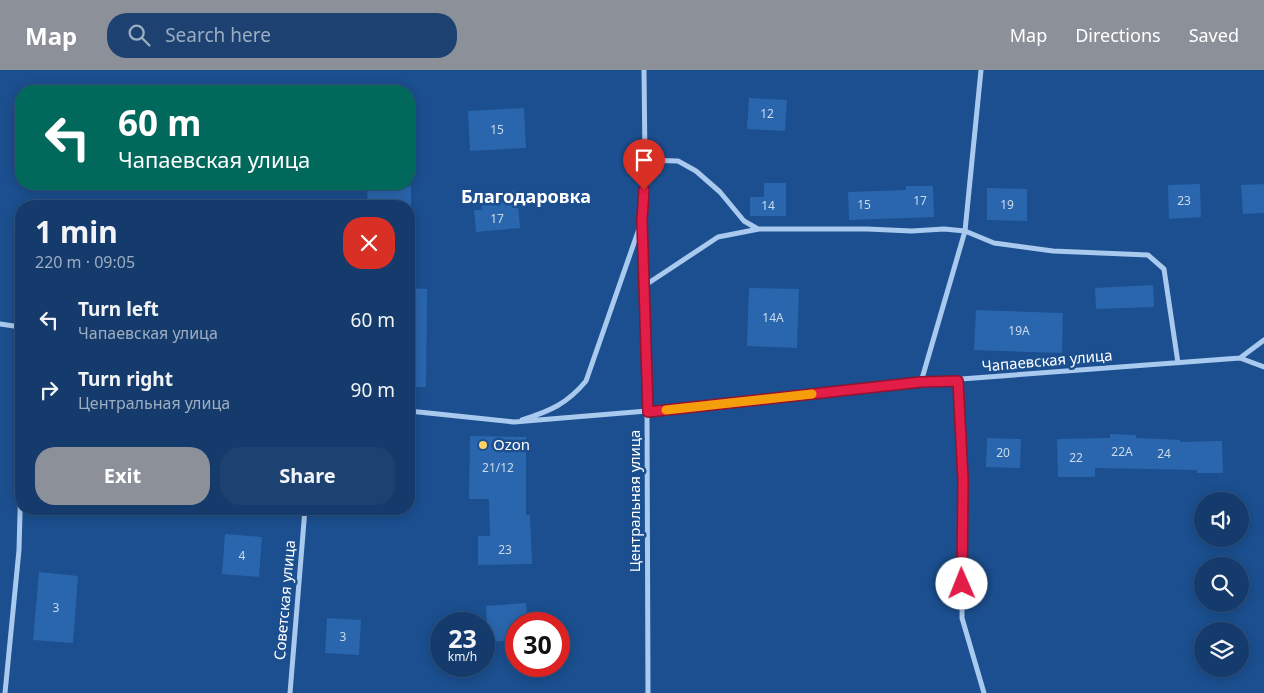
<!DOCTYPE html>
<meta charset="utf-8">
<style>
body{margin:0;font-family:"Noto Sans",sans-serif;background:#1d4271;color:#f1f3f6;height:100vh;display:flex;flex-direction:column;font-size:19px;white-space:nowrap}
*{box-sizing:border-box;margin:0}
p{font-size:16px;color:#9dadc1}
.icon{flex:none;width:28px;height:28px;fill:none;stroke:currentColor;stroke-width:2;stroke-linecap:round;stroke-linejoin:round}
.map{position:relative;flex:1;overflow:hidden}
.sheet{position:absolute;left:15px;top:130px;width:400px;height:315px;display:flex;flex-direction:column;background:#143b6b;border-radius:20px;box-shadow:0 2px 12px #0003,0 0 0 1px #33557e}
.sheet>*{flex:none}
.banner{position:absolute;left:15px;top:15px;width:400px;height:105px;border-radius:20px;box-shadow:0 2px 12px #0003,0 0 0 1px #33557e;background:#00695c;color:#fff;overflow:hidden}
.fabs{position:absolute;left:1194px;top:422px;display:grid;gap:10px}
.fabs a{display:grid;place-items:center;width:55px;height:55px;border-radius:50%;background:#143b6b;box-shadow:0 2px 12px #0003,0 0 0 1px #33557e;font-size:25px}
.speed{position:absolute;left:430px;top:542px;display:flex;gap:10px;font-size:25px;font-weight:700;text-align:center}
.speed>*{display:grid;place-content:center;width:65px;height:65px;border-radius:50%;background:#143b6b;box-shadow:0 2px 12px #0003,0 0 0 1px #33557e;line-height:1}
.speed small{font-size:12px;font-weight:400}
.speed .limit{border:8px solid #d22;background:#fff;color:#111}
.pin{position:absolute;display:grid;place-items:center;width:42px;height:42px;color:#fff;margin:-51px -21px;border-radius:50% 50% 50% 0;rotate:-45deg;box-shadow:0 0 5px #0007}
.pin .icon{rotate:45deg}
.me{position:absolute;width:55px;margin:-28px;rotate:359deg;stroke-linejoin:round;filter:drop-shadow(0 0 4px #0008)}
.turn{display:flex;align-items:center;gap:18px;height:105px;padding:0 20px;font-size:22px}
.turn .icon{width:65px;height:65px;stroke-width:2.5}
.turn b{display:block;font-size:35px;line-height:42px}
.round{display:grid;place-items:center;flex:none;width:52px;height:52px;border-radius:20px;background:#1d4271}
.overview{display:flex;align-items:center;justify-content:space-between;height:85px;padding:0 20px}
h1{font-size:30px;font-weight:700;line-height:38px}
.primary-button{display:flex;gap:10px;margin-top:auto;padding:10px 20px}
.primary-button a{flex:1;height:58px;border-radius:20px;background:#8c9099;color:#fff;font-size:20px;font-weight:700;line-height:58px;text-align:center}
.primary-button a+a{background:#1d4271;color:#f1f3f6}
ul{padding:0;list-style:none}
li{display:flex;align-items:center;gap:15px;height:70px;padding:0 20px}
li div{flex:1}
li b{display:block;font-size:19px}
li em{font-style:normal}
header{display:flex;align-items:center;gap:30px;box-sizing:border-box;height:70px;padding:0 25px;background:#8c9099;color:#fff}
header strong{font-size:24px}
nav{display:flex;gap:28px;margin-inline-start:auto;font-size:18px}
.search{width:350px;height:45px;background:#1d4271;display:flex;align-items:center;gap:12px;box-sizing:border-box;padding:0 18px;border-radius:20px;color:#9dadc1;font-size:19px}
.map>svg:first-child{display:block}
.building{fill:#2a66ad}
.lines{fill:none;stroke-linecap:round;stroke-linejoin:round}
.minor{stroke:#a9c9ee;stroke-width:5}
.route-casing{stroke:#92132f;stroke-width:12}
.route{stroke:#e11d48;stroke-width:9}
.slow{stroke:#f59e0b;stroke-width:9}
.poi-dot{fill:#ffd166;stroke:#1b4f8f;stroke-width:2}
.labels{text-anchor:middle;stroke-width:5;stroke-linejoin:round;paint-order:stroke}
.number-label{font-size:12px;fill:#cad9ea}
.street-label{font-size:15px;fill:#fff;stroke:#1b4f8f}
.poi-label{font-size:15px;fill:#fff;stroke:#1b4f8f;text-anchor:start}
.quarter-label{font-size:18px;font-weight:bold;fill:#fff;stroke:#1b4f8f}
</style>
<header>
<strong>Map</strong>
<div class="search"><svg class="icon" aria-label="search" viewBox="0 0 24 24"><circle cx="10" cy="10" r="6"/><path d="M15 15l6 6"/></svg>Search here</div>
<nav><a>Map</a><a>Directions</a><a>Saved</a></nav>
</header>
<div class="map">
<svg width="1264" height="623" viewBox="0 0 1264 623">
<rect width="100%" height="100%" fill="#1b4f8f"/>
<!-- building -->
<path class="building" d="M749,28L787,30L785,61L747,59Z
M524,38L526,78L470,81L468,41Z
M764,113H786V146H750V127H764Z
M1200,114L1201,147L1169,149L1168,115Z
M1264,114V143L1243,144L1241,115Z
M411,116V136H368L367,118Z
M906,116H933L934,147L849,150L848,122L906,120Z
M987,118L1027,119V151L987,150Z
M517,121L520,158L476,162L474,140H482L481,124Z
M1153,215L1154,237L1096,239L1095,218Z
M409,218L427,219L426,317H409Z
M749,218L799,219L797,278L747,276Z
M976,240L1063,243L1062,283L974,280Z
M1110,364L1136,365V368L1180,370V372L1222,371L1223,403H1197V400L1095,398V407H1058L1057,369L1110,368Z
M470,366L526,367V445H530L532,494L478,495V466H490L489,429H469Z
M987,368L1021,369L1020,398L986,397Z
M225,464L262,467L259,507L222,504Z
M39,502L78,506L73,573L33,570Z
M526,533L528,554H516V570L488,572L486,536Z
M327,548L361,550L359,585L325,583Z"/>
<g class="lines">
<!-- minor -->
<path class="minor" d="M644,0L645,90L642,150L647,341L648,623
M645,90L678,91L696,101L720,122L744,151L758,159
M644,216L718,167L759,159H867L912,161L944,159L965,161L994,173L1053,181L1148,185L1164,199L1178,293
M0,254L21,257
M1240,288L1264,297
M958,311L963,410L962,548L984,623
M921,312L965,161L981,0
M409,341L514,352L647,341L921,312L1240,288L1264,270
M522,350C550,341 567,334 586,311L641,153
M5,623L19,480L21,407
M290,623L305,439"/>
</g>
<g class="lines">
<!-- route casing -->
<g class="route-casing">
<path id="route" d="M644,120L642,150L648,342L921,312L958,311L963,410L962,514"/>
</g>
<!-- route -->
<use href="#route" class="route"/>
<!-- slow -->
<path class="slow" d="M666,340L812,324"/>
</g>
<!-- markers -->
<circle class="poi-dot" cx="483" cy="375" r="5"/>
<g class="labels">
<!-- number labels -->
<g class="number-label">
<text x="767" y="48">12</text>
<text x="497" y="64">15</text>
<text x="920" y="135">17</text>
<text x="1184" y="135">23</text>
<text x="864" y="139">15</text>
<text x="1007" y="139">19</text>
<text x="768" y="140">14</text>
<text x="497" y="153">17</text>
<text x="773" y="252">14А</text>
<text x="1019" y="265">19А</text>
<text x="1122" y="386">22А</text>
<text x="1003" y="387">20</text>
<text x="1164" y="388">24</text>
<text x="1076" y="392">22</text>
<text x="498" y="402">21/12</text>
<text x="505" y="484">23</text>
<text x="242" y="490">4</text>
<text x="56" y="542">3</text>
<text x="343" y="571">3</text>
</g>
<!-- street labels -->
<g class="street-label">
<text transform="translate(1047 291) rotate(-5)" y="5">Чапаевская улица</text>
<text transform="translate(635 431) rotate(-90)" y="5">Центральная улица</text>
<text transform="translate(285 530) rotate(-85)" y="5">Советская улица</text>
</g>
<!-- poi labels -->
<g class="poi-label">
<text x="493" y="380">Ozon</text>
</g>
<!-- quarter labels -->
<g class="quarter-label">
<text x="526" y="133">Благодаровка</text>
</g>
</g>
</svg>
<div class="fabs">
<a><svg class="icon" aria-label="sound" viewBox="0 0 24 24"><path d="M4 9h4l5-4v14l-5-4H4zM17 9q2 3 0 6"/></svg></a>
<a><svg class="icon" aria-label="search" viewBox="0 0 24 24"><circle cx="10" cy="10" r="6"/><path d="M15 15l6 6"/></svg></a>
<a><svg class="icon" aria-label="layers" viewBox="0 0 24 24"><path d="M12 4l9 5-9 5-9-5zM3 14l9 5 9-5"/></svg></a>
</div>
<div class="speed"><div>23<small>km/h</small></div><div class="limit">30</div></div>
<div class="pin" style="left:644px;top:120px;background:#d93025"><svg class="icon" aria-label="arrive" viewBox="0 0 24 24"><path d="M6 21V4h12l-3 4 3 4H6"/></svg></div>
<svg class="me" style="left:962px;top:514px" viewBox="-20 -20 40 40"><circle r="19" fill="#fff"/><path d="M0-13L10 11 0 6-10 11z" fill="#e11d48"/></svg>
<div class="banner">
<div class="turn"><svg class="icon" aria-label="left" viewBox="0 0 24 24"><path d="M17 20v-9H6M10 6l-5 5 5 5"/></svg><div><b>60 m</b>Чапаевская улица</div></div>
</div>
<section class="sheet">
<div class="overview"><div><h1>1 min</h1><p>220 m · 09:05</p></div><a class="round" style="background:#d93025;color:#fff"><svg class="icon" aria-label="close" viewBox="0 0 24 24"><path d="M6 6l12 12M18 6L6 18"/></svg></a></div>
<ul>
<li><svg class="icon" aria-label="left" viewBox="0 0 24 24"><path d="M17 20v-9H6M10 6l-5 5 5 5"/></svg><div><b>Turn left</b><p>Чапаевская улица</p></div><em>60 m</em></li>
<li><svg class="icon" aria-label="right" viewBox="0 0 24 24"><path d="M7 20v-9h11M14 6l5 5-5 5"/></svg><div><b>Turn right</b><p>Центральная улица</p></div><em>90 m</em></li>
</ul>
<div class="primary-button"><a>Exit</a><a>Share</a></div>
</section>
</div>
